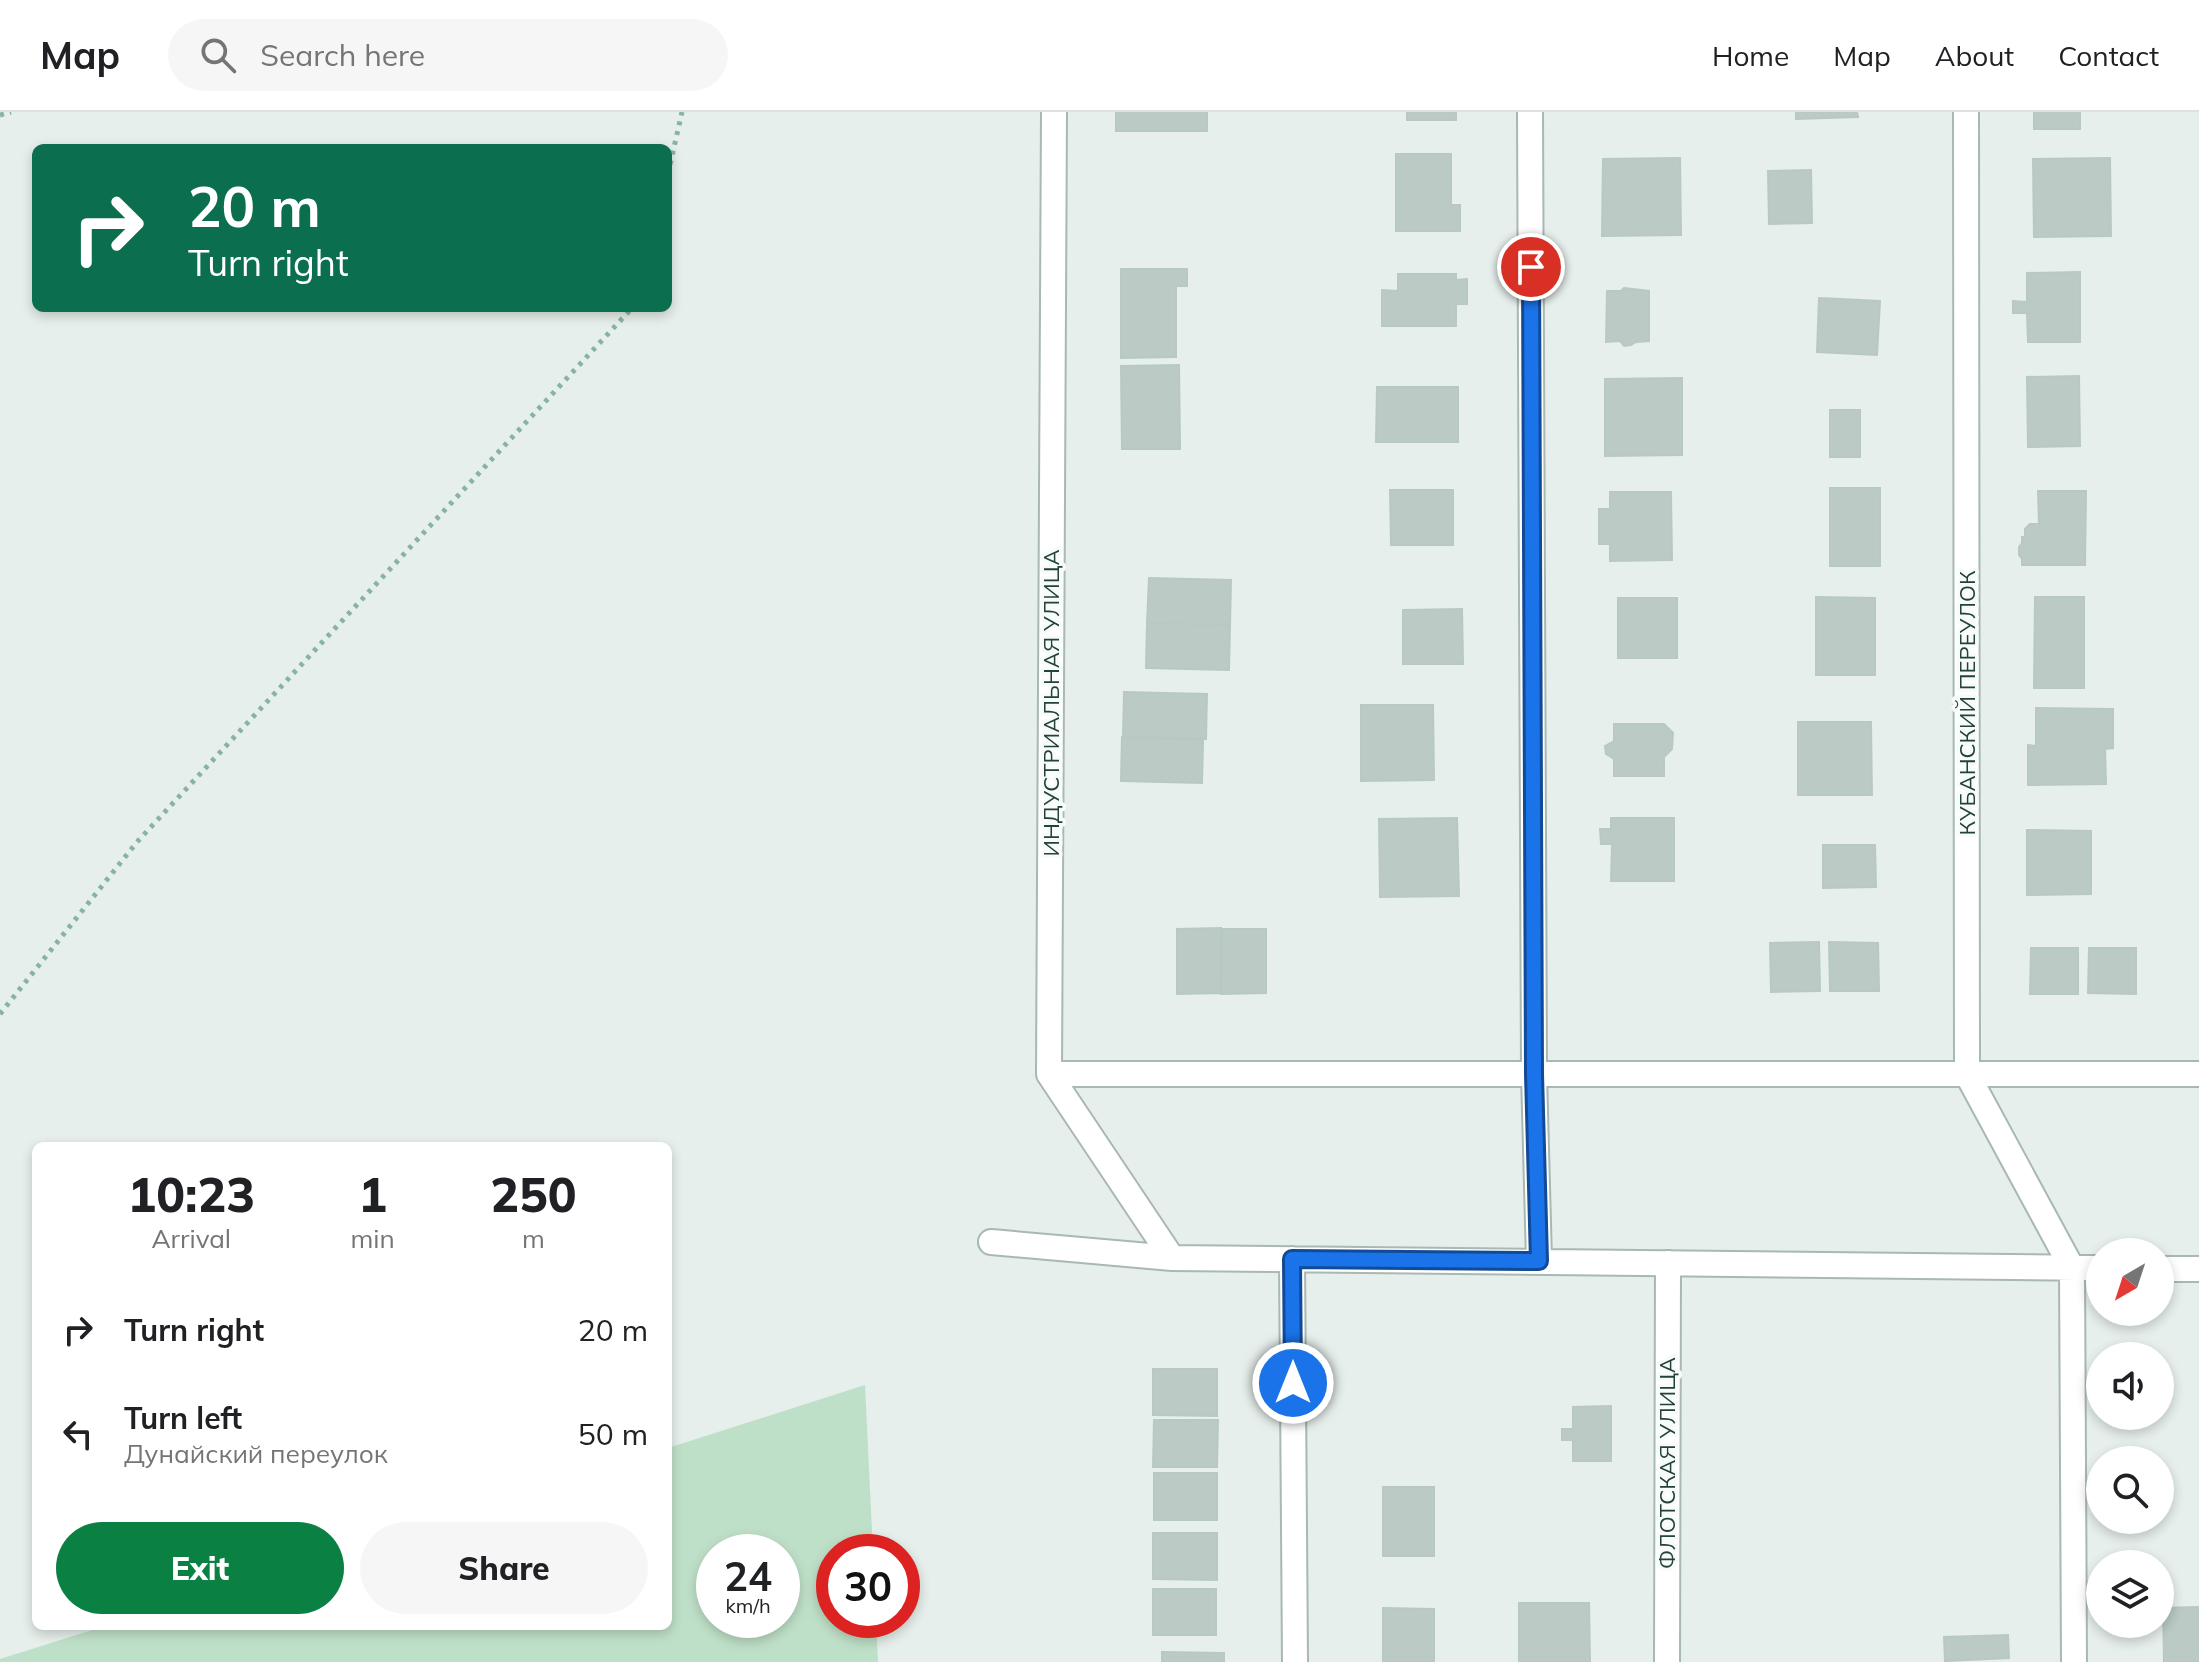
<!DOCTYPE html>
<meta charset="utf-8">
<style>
body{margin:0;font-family:Mulish,sans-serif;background:#f6f6f6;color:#202124;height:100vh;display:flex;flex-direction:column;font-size:30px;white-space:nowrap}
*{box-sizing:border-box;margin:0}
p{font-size:26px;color:#757577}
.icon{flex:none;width:44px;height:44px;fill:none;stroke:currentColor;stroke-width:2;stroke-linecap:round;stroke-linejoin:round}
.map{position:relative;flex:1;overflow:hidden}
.side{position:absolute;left:32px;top:1030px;width:640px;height:488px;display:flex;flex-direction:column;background:#fff;border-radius:12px;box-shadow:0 4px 12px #0003}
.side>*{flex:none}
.top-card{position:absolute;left:32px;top:32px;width:640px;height:168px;border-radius:12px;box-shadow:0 4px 12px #0003;background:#0b6e4f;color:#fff;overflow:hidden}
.needle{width:52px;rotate:219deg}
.buttons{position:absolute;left:2086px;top:1126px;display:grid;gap:16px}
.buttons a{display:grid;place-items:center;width:88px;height:88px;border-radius:50%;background:#fff;box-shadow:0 4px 12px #0003;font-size:40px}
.speed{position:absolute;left:696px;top:1422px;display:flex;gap:16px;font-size:40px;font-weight:700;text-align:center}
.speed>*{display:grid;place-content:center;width:104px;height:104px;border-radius:50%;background:#fff;box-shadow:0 4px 12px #0003;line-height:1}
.speed small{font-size:20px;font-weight:400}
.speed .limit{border:12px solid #d22;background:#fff;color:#111}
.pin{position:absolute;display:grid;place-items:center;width:68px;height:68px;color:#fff;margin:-34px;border:4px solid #fff;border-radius:50%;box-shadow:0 2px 8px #0007}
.me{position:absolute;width:88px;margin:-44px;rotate:0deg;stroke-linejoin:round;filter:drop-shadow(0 0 6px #0008)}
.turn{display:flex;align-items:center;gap:28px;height:168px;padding:0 24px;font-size:36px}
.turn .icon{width:104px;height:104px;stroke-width:2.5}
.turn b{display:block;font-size:56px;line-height:68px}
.eta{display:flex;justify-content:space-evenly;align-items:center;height:136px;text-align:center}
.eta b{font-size:48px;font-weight:800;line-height:56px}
.cta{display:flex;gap:16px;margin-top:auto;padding:16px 24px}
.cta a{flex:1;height:92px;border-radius:48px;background:#0b8043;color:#fff;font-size:32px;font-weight:800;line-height:92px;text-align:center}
.cta a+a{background:#f6f6f6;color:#202124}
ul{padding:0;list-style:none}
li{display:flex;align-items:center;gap:24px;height:104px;padding:0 24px}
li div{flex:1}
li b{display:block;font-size:30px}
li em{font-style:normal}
header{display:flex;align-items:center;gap:48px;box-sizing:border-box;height:112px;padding:0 40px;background:#fff;border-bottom:2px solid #e0e0e0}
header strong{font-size:38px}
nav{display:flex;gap:44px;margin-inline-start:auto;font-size:28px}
.search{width:560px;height:72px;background:#f6f6f6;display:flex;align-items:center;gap:20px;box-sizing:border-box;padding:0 28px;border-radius:44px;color:#757577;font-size:30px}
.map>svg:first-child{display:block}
.green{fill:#bfe0c8;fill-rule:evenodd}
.building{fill:#bbcac4;stroke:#b8c9c2;stroke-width:2}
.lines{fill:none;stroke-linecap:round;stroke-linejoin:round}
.street-casing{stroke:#a8b8b2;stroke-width:28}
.path{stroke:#86b3a5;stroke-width:5;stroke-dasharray:4 6;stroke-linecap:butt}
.street{stroke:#fff;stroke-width:24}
.route-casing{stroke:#114b97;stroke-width:20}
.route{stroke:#1a73e8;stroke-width:14}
.labels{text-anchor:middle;stroke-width:7;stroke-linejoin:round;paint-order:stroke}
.street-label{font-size:22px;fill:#24423a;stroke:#f7fbf9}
</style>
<header>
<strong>Map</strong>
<div class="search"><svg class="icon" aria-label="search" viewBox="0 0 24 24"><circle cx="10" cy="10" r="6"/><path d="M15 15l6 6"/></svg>Search here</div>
<nav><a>Home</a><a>Map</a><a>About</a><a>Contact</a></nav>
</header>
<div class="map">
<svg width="2199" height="1550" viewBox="0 0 2199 1550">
<rect width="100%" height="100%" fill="#e6efeb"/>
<!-- green -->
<path class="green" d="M865,1273L873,1440H834V1508H876L878,1550H0V1547L105,1514H668V1336ZM714,1440H782V1508H714Z"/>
<!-- building -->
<path class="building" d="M1116,0H1207V19H1116Z
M1407,0H1456V8H1407Z
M1796,0H1857L1858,5L1796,7Z
M2034,0H2080V17H2034Z
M1396,42H1451V93H1460V119H1396Z
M1680,46L1681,123L1602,124L1603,47Z
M2110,46L2111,124L2034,125L2033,47Z
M1811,58L1812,111L1769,112L1768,59Z
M1121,157H1187V174H1176V245L1121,246Z
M2080,160V230H2028L2027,201H2013V189L2027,190V161Z
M1398,162H1456V168L1467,167V192H1456V214H1382V178L1398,179Z
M1624,176L1649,179V229L1636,230L1631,233L1624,234L1620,229L1606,230L1607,179H1621Z
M1819,186L1880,189L1877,243L1817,240Z
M1179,253L1180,337H1122L1121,254Z
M2079,264L2080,334L2028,335L2027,265Z
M1682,266V343L1605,344V267Z
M1377,275H1458V330H1376Z
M1830,298H1860V345H1830Z
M1830,376H1880V454H1830Z
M1390,378H1453V433H1391Z
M2038,379H2086L2085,453H2022V447L2019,443V435L2022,431V425H2025V417L2030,412H2039Z
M1610,380H1671L1672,448L1610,449V432H1599V397H1610Z
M1149,466L1231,468L1230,513L1147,511Z
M1816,485L1875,486V563H1816Z
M2035,485H2084V576H2034Z
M1618,486H1677V546H1618Z
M1462,497L1463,552H1403V498Z
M1147,511L1230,513L1229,558L1146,556Z
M1124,580L1207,582L1206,627L1123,625Z
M1361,593H1433L1434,668L1361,669Z
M2036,596L2113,597V636L2105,637L2106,672L2028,673V633L2036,634Z
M1798,610H1871L1872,683H1798Z
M1614,612H1664L1673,621L1672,637L1664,645V664H1614V647L1606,642L1605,634L1614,629Z
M1122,625L1203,628L1202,671L1121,669Z
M1457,706L1459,784L1380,785L1379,707Z
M1611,706H1674V769H1611L1612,732H1601L1600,717H1611Z
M2027,718L2091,719V782L2027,783Z
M1823,733H1875L1876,775L1823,776Z
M1221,816V881L1177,882V817Z
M1222,817H1266V881L1221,882Z
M1819,830L1820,879L1771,880L1770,831Z
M1829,830L1878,831L1879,879H1830Z
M2031,836H2078V882H2030Z
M2089,836H2136V882L2088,881Z
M1153,1257H1217V1304L1153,1303Z
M1611,1294V1349H1573V1328H1562V1317H1573V1295Z
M1154,1308H1218L1217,1355H1153Z
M1154,1361H1217V1408H1154Z
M1383,1375H1434V1444H1383Z
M1153,1421H1217V1468L1153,1467Z
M1153,1477H1216V1523H1153Z
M1519,1491H1589L1590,1550H1519Z
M2199,1495V1550H2164L2163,1496Z
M1383,1496L1434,1497V1550H1383Z
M2008,1523L2009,1546L1945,1549L1944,1525Z
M1162,1540L1224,1541V1550H1162Z"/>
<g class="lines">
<!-- street casing -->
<g class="street-casing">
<path id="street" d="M1054,0L1049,962L1172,1146
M1530,0L1534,962L1539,1149
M1966,0L1967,962L2072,1156L2074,1550
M1049,962H2199
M991,1130L1172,1146L2100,1156
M1292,1147L1295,1550
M2160,1157H2199
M1667,1550L1668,1151"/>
</g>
<!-- path -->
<path class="path" d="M0,3L11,0
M668,62L682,0
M0,902L137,730L632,196"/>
<!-- street -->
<use href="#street" class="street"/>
</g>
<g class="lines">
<!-- route casing -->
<g class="route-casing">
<path id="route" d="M1293,1271L1292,1147L1539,1149L1534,962L1531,155"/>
</g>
<!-- route -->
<use href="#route" class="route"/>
</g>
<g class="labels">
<!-- street labels -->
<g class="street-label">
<text transform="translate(1051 591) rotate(-90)" y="8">ИНДУСТРИАЛЬНАЯ УЛИЦА</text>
<text transform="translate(1967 591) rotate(-90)" y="8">КУБАНСКИЙ ПЕРЕУЛОК</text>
<text transform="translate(1667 1351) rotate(-90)" y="8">ФЛОТСКАЯ УЛИЦА</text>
</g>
</g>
</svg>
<div class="buttons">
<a><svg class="needle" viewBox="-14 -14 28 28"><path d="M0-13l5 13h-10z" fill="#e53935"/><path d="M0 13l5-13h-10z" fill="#757577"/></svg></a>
<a><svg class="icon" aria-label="sound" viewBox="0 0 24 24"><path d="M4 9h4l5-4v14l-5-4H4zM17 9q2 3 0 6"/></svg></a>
<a><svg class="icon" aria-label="search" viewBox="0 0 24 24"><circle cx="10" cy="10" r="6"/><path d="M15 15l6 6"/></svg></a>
<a><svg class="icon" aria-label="layers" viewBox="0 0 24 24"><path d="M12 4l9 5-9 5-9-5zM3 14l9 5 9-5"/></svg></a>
</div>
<div class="speed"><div>24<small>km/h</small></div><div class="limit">30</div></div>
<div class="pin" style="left:1531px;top:155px;background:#d93025"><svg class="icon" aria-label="arrive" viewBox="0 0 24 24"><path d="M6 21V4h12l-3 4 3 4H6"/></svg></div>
<svg class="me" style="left:1293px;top:1271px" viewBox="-20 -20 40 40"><circle r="17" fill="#1a73e8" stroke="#fff" stroke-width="3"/><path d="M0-11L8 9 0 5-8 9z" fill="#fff"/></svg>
<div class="top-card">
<div class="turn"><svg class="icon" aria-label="right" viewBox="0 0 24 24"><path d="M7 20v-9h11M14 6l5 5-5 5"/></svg><div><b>20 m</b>Turn right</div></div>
</div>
<section class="side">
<div class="eta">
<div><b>10:23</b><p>Arrival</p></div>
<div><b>1</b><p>min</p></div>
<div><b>250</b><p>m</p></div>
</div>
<ul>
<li><svg class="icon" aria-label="right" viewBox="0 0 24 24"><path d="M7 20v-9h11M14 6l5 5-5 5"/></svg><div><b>Turn right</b></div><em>20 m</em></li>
<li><svg class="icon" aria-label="left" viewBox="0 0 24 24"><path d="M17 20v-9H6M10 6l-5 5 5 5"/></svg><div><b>Turn left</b><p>Дунайский переулок</p></div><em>50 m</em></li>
</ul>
<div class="cta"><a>Exit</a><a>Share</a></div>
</section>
</div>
